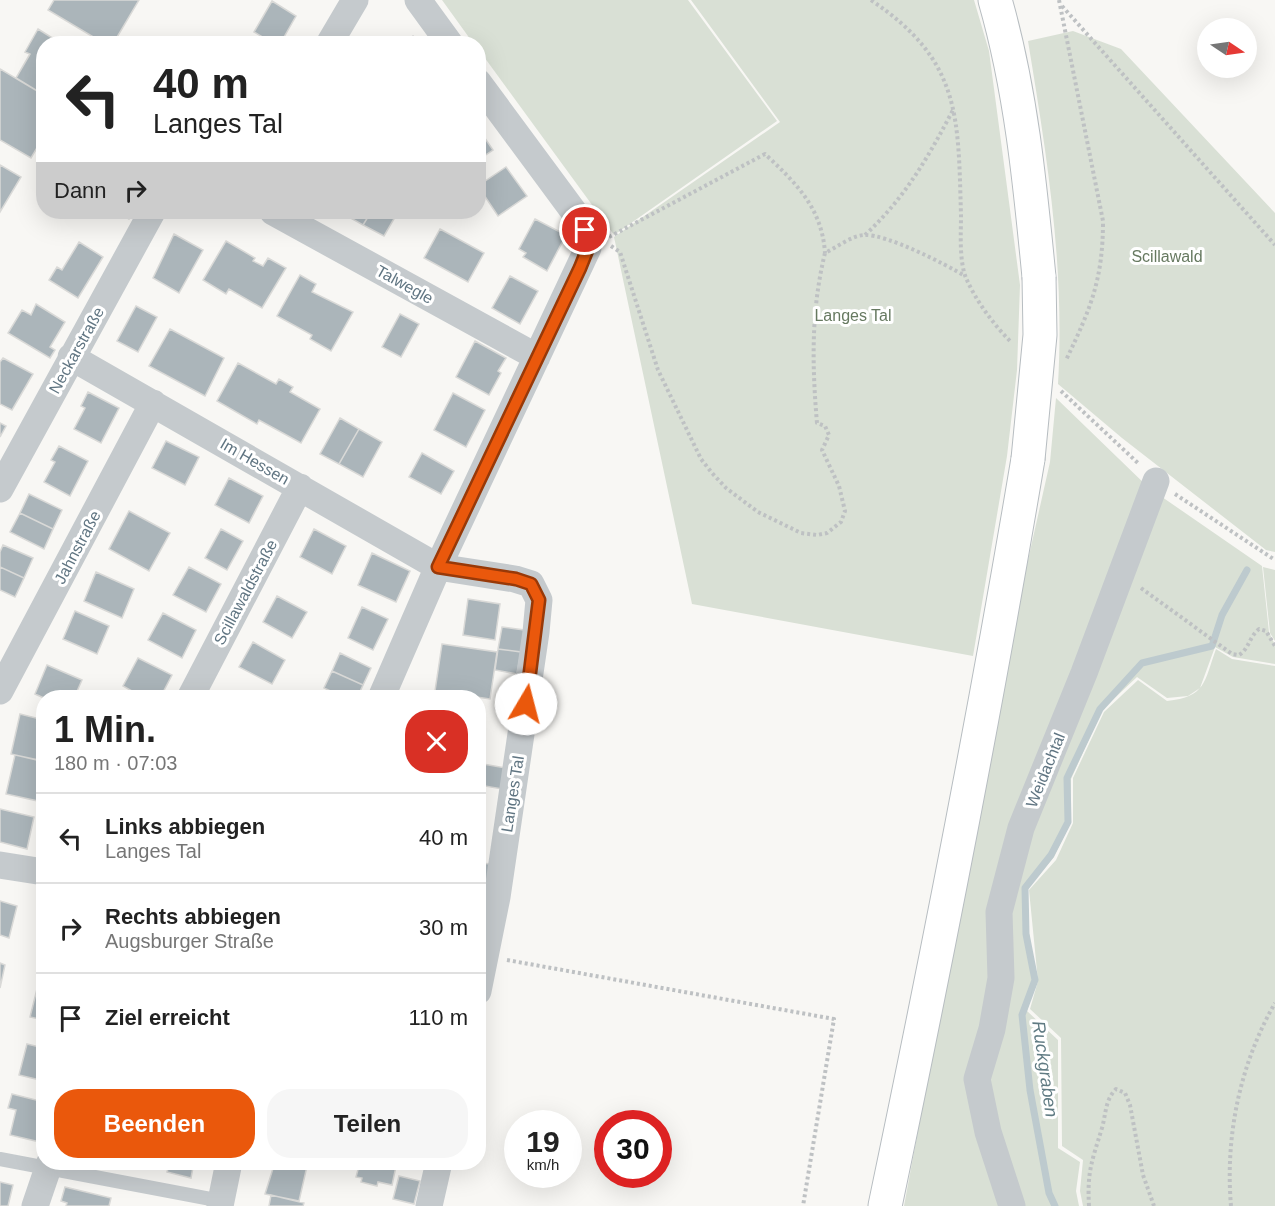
<!DOCTYPE html>
<html lang="de">
<meta charset="utf-8">
<style>
body{margin:0;font-family:Helvetica,sans-serif;background:#f6f6f6;color:#222;height:100vh;display:flex;flex-direction:column;font-size:22px;white-space:nowrap}
*{box-sizing:border-box;margin:0}
p{font-size:20px;color:#767676}
.icon{flex:none;width:33px;height:33px;fill:none;stroke:currentColor;stroke-width:2;stroke-linecap:round;stroke-linejoin:round}
.map{position:relative;flex:1;overflow:hidden}
.sheet{position:absolute;left:36px;top:690px;width:450px;height:480px;display:flex;flex-direction:column;background:#fff;border-radius:24px;box-shadow:0 6px 24px #0002}
.sheet>*{flex:none}
.banner{position:absolute;left:36px;top:36px;width:450px;height:183px;border-radius:24px;box-shadow:0 6px 24px #0002;background:#fff;color:#222;overflow:hidden}
.needle{width:39px;rotate:103deg}
.buttons{position:absolute;left:1197px;top:18px;display:grid;gap:12px}
.buttons a{display:grid;place-items:center;width:60px;height:60px;border-radius:50%;background:#fff;box-shadow:0 6px 24px #0002;font-size:30px}
.speed{position:absolute;left:504px;top:1110px;display:flex;gap:12px;font-size:30px;font-weight:700;text-align:center}
.speed>*{display:grid;place-content:center;width:78px;height:78px;border-radius:50%;background:#fff;box-shadow:0 6px 24px #0002;line-height:1}
.speed small{font-size:15px;font-weight:400}
.speed .limit{border:9px solid #d22;background:#fff;color:#111}
.pin{position:absolute;display:grid;place-items:center;width:51px;height:51px;color:#fff;margin:-26px;border:3px solid #fff;border-radius:50%;box-shadow:0 2px 6px #0007}
.me{position:absolute;width:66px;margin:-33px;rotate:8deg;stroke-linejoin:round;filter:drop-shadow(0 0 4px #0008)}
.turn{display:flex;align-items:center;gap:21px;height:126px;padding:0 18px;font-size:27px}
.turn .icon{width:78px;height:78px;stroke-width:2.5}
.turn b{display:block;font-size:42px;line-height:51px}
.then{display:flex;align-items:center;height:57px;padding:0 18px;background:#0003;gap:12px;font-size:22px}
.round{display:grid;place-items:center;flex:none;width:63px;height:63px;border-radius:24px;background:#f6f6f6}
.headline{display:flex;align-items:center;justify-content:space-between;height:102px;padding:0 18px}
h1{font-size:36px;font-weight:700;line-height:45px}
.action{display:flex;gap:12px;margin-top:auto;padding:12px 18px}
.action a{flex:1;height:69px;border-radius:24px;background:#ea580c;color:#fff;font-size:24px;font-weight:700;line-height:69px;text-align:center}
.action a+a{background:#f6f6f6;color:#222}
ul{padding:0;list-style:none}
li{display:flex;align-items:center;gap:18px;height:90px;padding:0 18px;border-top:2px solid #e0e0e0}
li div{flex:1}
li b{display:block;font-size:22px}
li em{font-style:normal}
.map>svg:first-child{display:block}
.green{fill:#d9e0d5}
.lines{fill:none;stroke-linecap:round;stroke-linejoin:round}
.stream{stroke:#bdcace;stroke-width:7}
.building{fill:#abb5ba;stroke:#d9d9d7;stroke-width:1.5}
.secondary-casing{stroke:#b7bdc1;stroke-width:35}
.path{stroke:#bec1c3;stroke-width:4;stroke-dasharray:3 3;stroke-linecap:butt}
.service{stroke:#c5cacd;stroke-width:14}
.minor{stroke:#c5cacd;stroke-width:27}
.secondary{stroke:#fff;stroke-width:33}
.secondary-bridge-casing{stroke:#b7bdc1;stroke-width:35;stroke-linecap:butt}
.secondary-bridge{stroke:#fff;stroke-width:33}
.route-casing{stroke:#983908;stroke-width:15}
.route{stroke:#ea580c;stroke-width:10}
.labels{text-anchor:middle;stroke-width:6;stroke-linejoin:round;paint-order:stroke}
.park-label{font-size:16px;fill:#667960;stroke:#fff}
.street-label{font-size:16px;fill:#607582;stroke:#fff}
.water-label{font-size:18px;font-style:italic;fill:#607b83;stroke:#fff}
</style>
<div class="map">
<svg width="1275" height="1206" viewBox="0 0 1275 1206">
<rect width="100%" height="100%" fill="#f8f7f4"/>
<!-- green -->
<path class="green" d="M442,0H688L777,121L614,235L479,50L478,44L473,43Z
M691,0H974L989,51L1020,285L1017,370L1007,456L973,656L692,604L614,237L780,122Z
M1073,31L1121,49L1275,213V552L1266,550L1122,438L1058,384C1065,266 1047,157 1028,41Z
M1056,398L1149,488L1262,566L1269,632L1275,645V664L1233,657L1215,647L1200,688L1188,696L1167,698L1137,677L1102,710L1071,779V822L1054,857L1027,889L1029,933L1036,980L1027,1011L1058,1040V1148L1080,1162L1076,1191L1079,1206H904L1006,658L1050,462Z
M1263,567L1275,570V641L1270,633Z
M1216,649L1232,659L1275,666V1206H1083L1080,1191L1083,1160L1062,1146L1061,1038L1030,1009L1038,981L1029,890L1056,860L1073,823V778L1104,712L1138,680L1167,701C1206,697 1204,682 1216,649Z"/>
<g class="lines">
<!-- stream -->
<path class="stream" d="M1055,1206L1049,1193L1030,1090L1022,1015L1035,980L1026,934L1025,888L1051,855L1068,822L1067,778L1100,709L1142,663L1212,646L1222,615L1247,570"/>
</g>
<!-- building -->
<path class="building" d="M54,0H139L113,44H105L48,10Z
M272,1L296,16L280,44H274L254,32Z
M38,29L62,44H44V95L16,78L30,54L25,52Z
M413,36L418,44H396L402,39L404,42Z
M0,69L44,95V136L31,158L0,140Z
M478,128L493,150L478,160Z
M0,165L21,177L0,212Z
M506,167L527,196L498,216L478,186Z
M115,212H133L129,219Z
M340,212H371L363,225Z
M371,212H398L384,236L363,225Z
M535,219L566,235L547,271L523,257L526,253L519,249Z
M440,229L484,253L468,282L424,258Z
M174,234L203,250L179,293L153,278Z
M226,241L255,258L253,261L263,266L268,258L286,268L262,308L229,289L226,294L203,280Z
M79,242L103,257L78,298L49,280L57,267L62,270Z
M300,275L316,284L312,292L353,312L331,351L310,339L312,335L277,316Z
M510,276L538,291L520,324L492,308Z
M36,304L65,322L50,347L55,350L50,358L8,333L22,310L31,315Z
M136,306L157,317L138,352L117,341Z
M400,314L419,324L401,357L382,347Z
M170,329L224,358L205,396L149,366Z
M475,341L506,358L498,371L501,373L489,395L456,377Z
M3,358L33,374L12,410L0,404V362Z
M238,363L276,384L279,379L293,387L290,392L320,409L301,443L259,420L257,424L217,401Z
M88,392L119,408L101,443L74,429L85,408L81,406Z
M453,393L485,410L466,447L434,430Z
M340,418L359,429L339,464L320,454Z
M0,423L6,426L0,437Z
M359,429L382,442L363,477L339,464Z
M166,441L199,457L185,485L152,468Z
M59,446L88,461L70,496L44,482L55,462L51,460Z
M422,453L454,471L441,494L409,477Z
M229,478L263,496L249,523L215,505Z
M29,494L62,510L53,529L20,513Z
M129,511L170,533L149,571L109,549Z
M20,513L53,529L44,549L10,532Z
M221,529L243,541L227,570L205,558Z
M314,529L346,546L332,574L300,557Z
M3,545L33,558L24,578L0,567V552Z
M372,553L410,571L396,602L358,585Z
M0,567L24,578L15,597L0,590Z
M189,567L221,584L206,612L173,595Z
M96,572L134,589L122,618L84,601Z
M277,596L307,612L292,638L263,622Z
M468,599L500,604L495,640L463,635Z
M362,607L388,619L373,650L348,638Z
M75,611L109,626L97,654L63,639Z
M163,613L196,630L182,658L148,640Z
M502,627L524,630L521,652L498,649Z
M253,642L285,660L272,684L239,667Z
M442,644L497,652L490,699L435,691Z
M498,649L521,652L517,674L495,670Z
M340,653L371,668L363,685L332,671Z
M138,658L172,675L160,698H144L123,686Z
M47,665L82,680L74,698H44L35,694Z
M332,671L363,685L357,698H345L324,688Z
M20,714L44,720L41,761L11,754Z
M15,755L44,761V777L38,801L6,794Z
M483,764L506,768L502,789L479,785Z
M0,809L34,817L27,849L0,842Z
M478,863L492,864L489,886L478,885Z
M478,885L489,886L486,907L478,906Z
M0,901L17,906L9,938L0,935Z
M0,963L5,965L0,988Z
M40,977L44,978V1020L30,1017Z
M27,1044L44,1048V1081L19,1075Z
M12,1094L44,1102V1127L40,1142L10,1135L16,1110L8,1108Z
M170,1162H194L191,1178L167,1172Z
M275,1162H308L299,1201L265,1194Z
M360,1162H397L392,1185L378,1182L377,1186L361,1182L362,1178L356,1177Z
M399,1176L420,1181L414,1204L393,1199Z
M0,1182L13,1185L8,1206H0Z
M65,1187L111,1198L109,1206H66L67,1203L61,1201Z
M271,1195L304,1203L303,1206H269Z"/>
<g class="lines">
<!-- secondary casing -->
<g class="secondary-casing">
<path id="secondary" d="M995,0C1021,90 1030,184 1039,277
M885,1206C937,958 986,709 1028,459"/>
</g>
<!-- path -->
<path class="path" d="M871,0C961,61 958,115 961,215C961,234 959,260 966,278C976,301 994,325 1011,342
M1059,0L1103,221C1103,279 1091,308 1066,360
M1062,6L1275,245
M865,235C905,198 929,156 954,108
M609,237L765,154C796,183 822,208 825,253
M611,246L620,252L658,370L701,459L712,473L726,488L758,512L801,533L817,535L827,533L841,522L845,511L839,486L822,450L829,435L825,426L817,423C812,365 811,310 825,253C837,247 851,236 864,235C887,234 945,264 965,276
M1061,391L1139,464
M1175,494L1275,560
M1141,588L1232,654L1239,655C1249,649 1249,637 1259,629L1266,631L1275,646
M507,960L834,1019L803,1206
M1089,1206C1087,1171 1092,1161 1102,1128C1106,1114 1105,1100 1116,1089L1125,1093L1130,1105L1143,1175L1154,1206
M1231,1206C1225,1136 1240,1064 1275,1003"/>
<!-- service -->
<path class="service" d="M0,1159L221,1201"/>
<!-- minor -->
<path class="minor" d="M418,0L450,44
M329,44L355,0
M273,212L537,357
M71,357L438,567L515,579L531,584L539,600L536,632L497,897L478,991
M0,489L152,212
M0,691L153,403
M190,698L300,487
M381,698L438,567L588,248L585,230L577,216L478,82
M0,865L44,872
M35,1206L50,1162
M220,1206L229,1162
M429,1206L439,1162
M1012,1206L988,1132L977,1079L992,1029L1001,978L999,912L1021,828L1084,673L1156,481"/>
<!-- secondary -->
<use href="#secondary" class="secondary"/>
<!-- secondary-bridge casing -->
<g class="secondary-bridge-casing">
<path id="secondary-bridge" d="M1028,459L1040,335L1039,277"/>
</g>
<!-- secondary-bridge -->
<use href="#secondary-bridge" class="secondary-bridge"/>
</g>
<g class="lines">
<!-- route casing -->
<g class="route-casing">
<path id="route" d="M526,704L539,600L531,584L516,579L438,567L580,268L588,248L585,230"/>
</g>
<!-- route -->
<use href="#route" class="route"/>
</g>
<g class="labels">
<!-- park labels -->
<g class="park-label">
<text x="1167" y="262">Scillawald</text>
<text x="853" y="321">Langes Tal</text>
</g>
<!-- street labels -->
<g class="street-label">
<text transform="translate(405 284) rotate(29)" y="6">Talwegle</text>
<text transform="translate(76 350) rotate(-61)" y="6">Neckarstraße</text>
<text transform="translate(255 461) rotate(30)" y="6">Im Hessen</text>
<text transform="translate(77 547) rotate(-62)" y="6">Jahnstraße</text>
<text transform="translate(245 592) rotate(-62)" y="6">Scillawaldstraße</text>
<text transform="translate(1045 770) rotate(-68)" y="6">Weidachtal</text>
<text transform="translate(512 794) rotate(-81)" y="6">Langes Tal</text>
</g>
<!-- water labels -->
<g class="water-label">
<text transform="translate(1045 1069) rotate(82)" y="6">Ruckgraben</text>
</g>
</g>
</svg>
<div class="buttons">
<a><svg class="needle" viewBox="-14 -14 28 28"><path d="M0-13l5 13h-10z" fill="#e53935"/><path d="M0 13l5-13h-10z" fill="#767676"/></svg></a>
</div>
<div class="speed"><div>19<small>km/h</small></div><div class="limit">30</div></div>
<div class="pin" style="left:585px;top:230px;background:#d93025"><svg class="icon" aria-label="arrive" viewBox="0 0 24 24"><path d="M6 21V4h12l-3 4 3 4H6"/></svg></div>
<svg class="me" style="left:526px;top:704px" viewBox="-20 -20 40 40"><circle r="19" fill="#fff"/><path d="M0-13L10 11 0 6-10 11z" fill="#ea580c"/></svg>
<div class="banner">
<div class="turn"><svg class="icon" aria-label="left" viewBox="0 0 24 24"><path d="M17 20v-9H6M10 6l-5 5 5 5"/></svg><div><b>40 m</b>Langes Tal</div></div>
<div class="then">Dann<svg class="icon" aria-label="right" viewBox="0 0 24 24"><path d="M7 20v-9h11M14 6l5 5-5 5"/></svg></div>
</div>
<section class="sheet">
<div class="headline"><div><h1>1 Min.</h1><p>180 m · 07:03</p></div><a class="round" style="background:#d93025;color:#fff"><svg class="icon" aria-label="close" viewBox="0 0 24 24"><path d="M6 6l12 12M18 6L6 18"/></svg></a></div>
<ul>
<li><svg class="icon" aria-label="left" viewBox="0 0 24 24"><path d="M17 20v-9H6M10 6l-5 5 5 5"/></svg><div><b>Links abbiegen</b><p>Langes Tal</p></div><em>40 m</em></li>
<li><svg class="icon" aria-label="right" viewBox="0 0 24 24"><path d="M7 20v-9h11M14 6l5 5-5 5"/></svg><div><b>Rechts abbiegen</b><p>Augsburger Straße</p></div><em>30 m</em></li>
<li><svg class="icon" aria-label="arrive" viewBox="0 0 24 24"><path d="M6 21V4h12l-3 4 3 4H6"/></svg><div><b>Ziel erreicht</b></div><em>110 m</em></li>
</ul>
<div class="action"><a>Beenden</a><a>Teilen</a></div>
</section>
</div>
